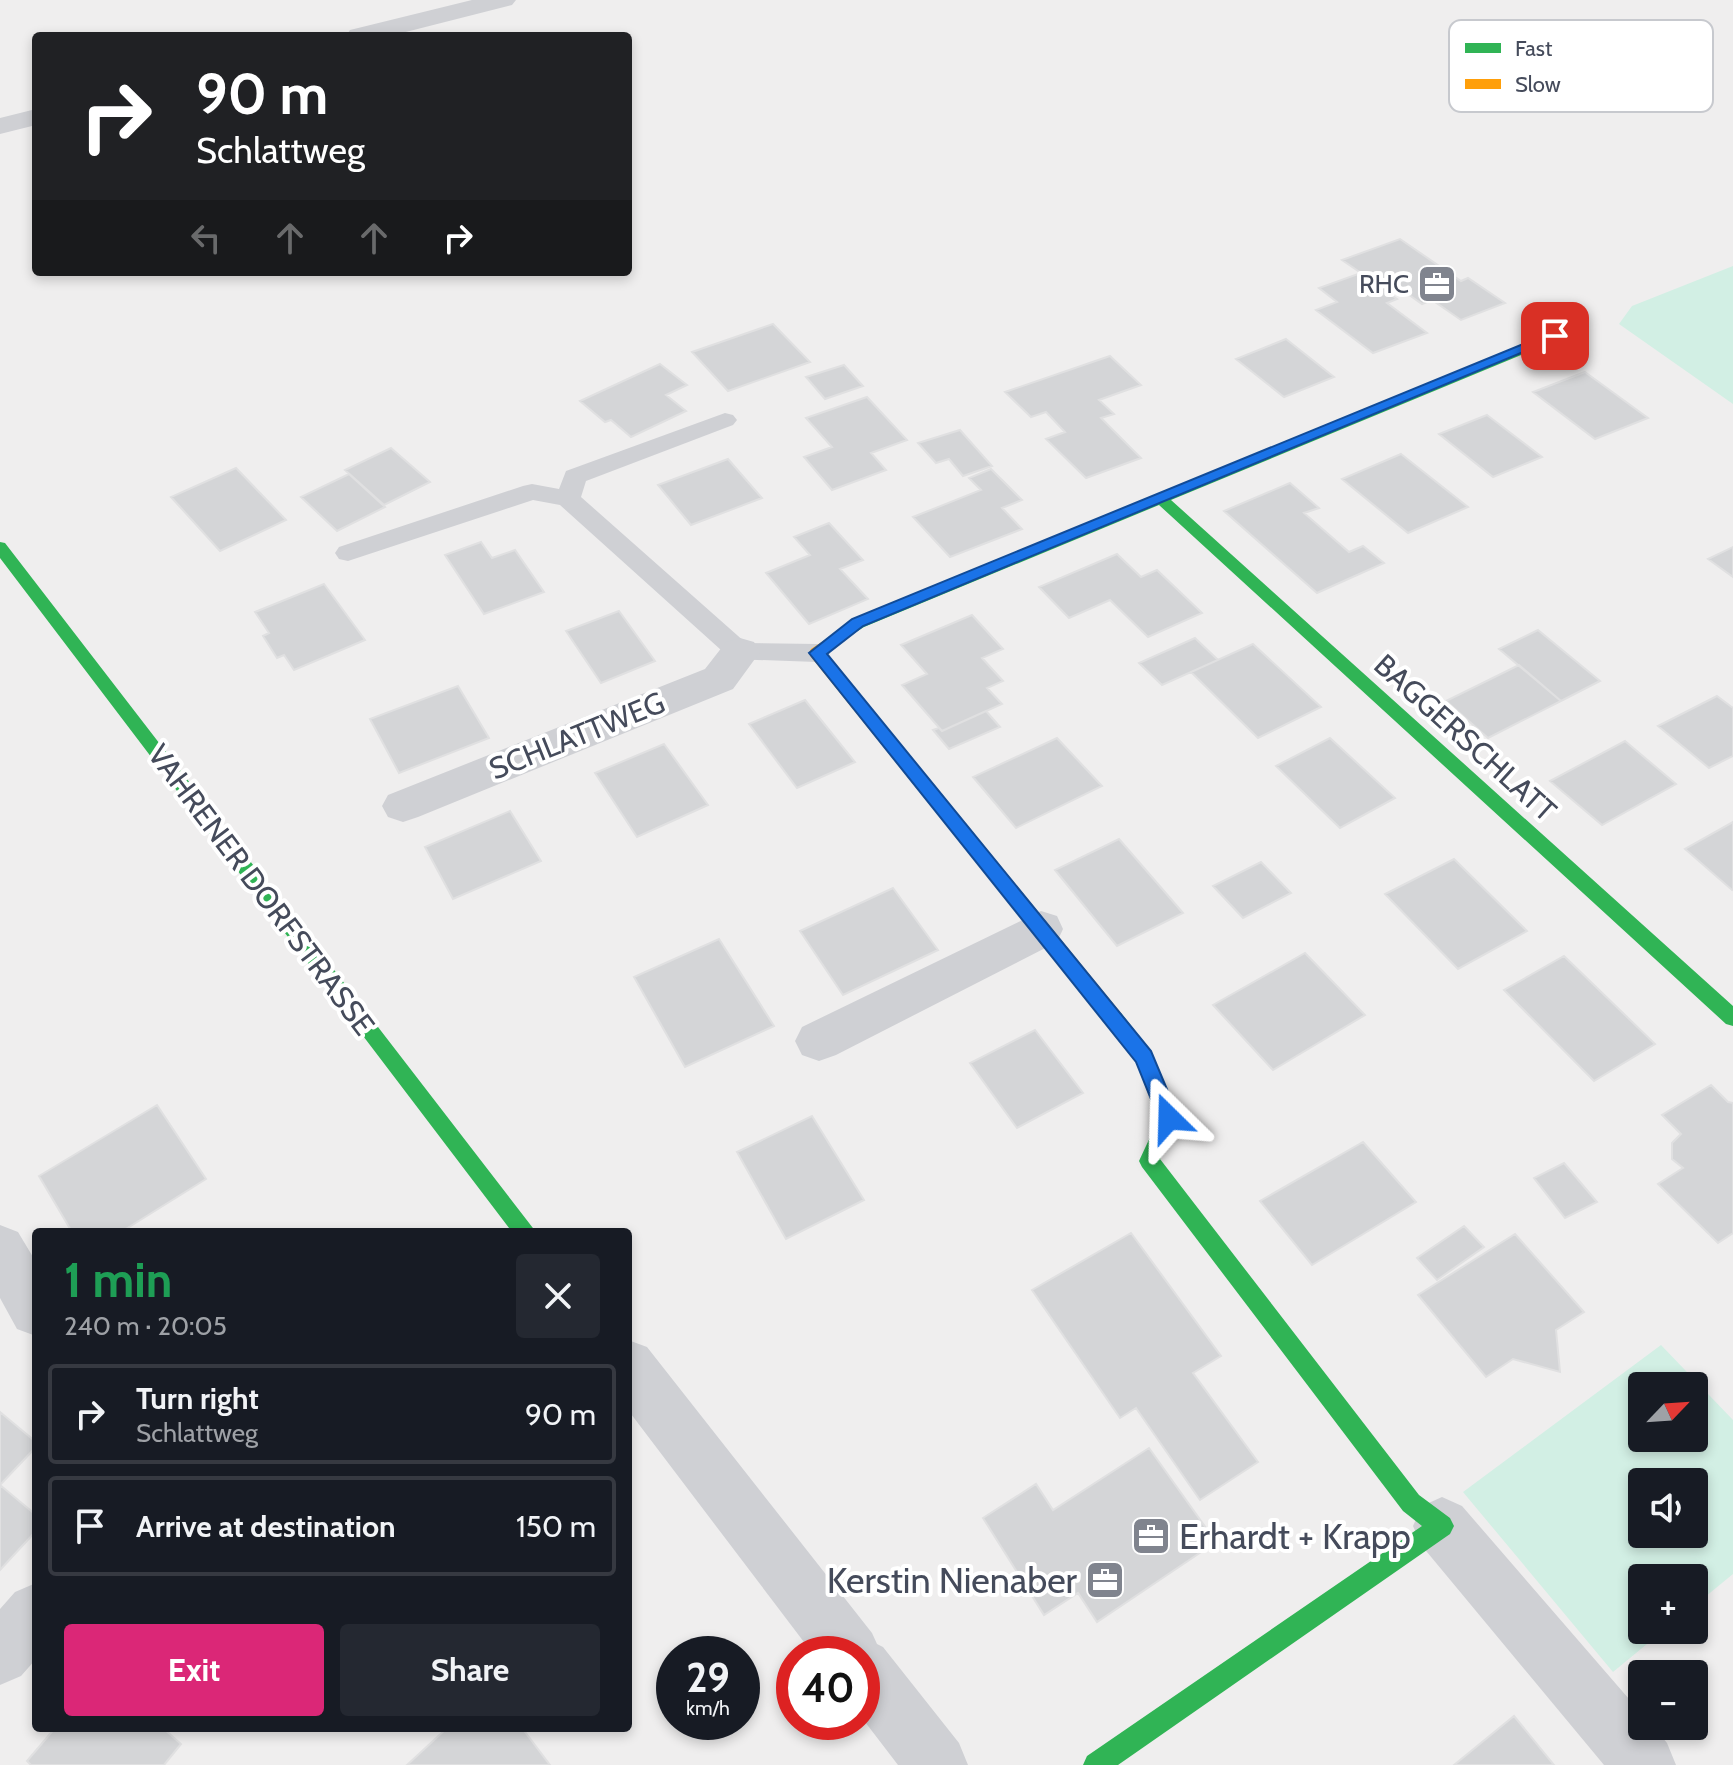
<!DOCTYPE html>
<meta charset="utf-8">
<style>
body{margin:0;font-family:Cabin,sans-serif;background:#242831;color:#f1f3f6;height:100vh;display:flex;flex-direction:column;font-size:30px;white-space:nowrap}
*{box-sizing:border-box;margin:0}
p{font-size:26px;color:#9ea1a6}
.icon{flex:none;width:44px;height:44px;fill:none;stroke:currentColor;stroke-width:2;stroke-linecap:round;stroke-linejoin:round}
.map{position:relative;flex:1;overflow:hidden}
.panel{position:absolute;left:32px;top:1228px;width:600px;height:504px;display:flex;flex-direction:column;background:#171b24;border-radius:8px;box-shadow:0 4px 12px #0003}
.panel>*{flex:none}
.banner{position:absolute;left:32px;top:32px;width:600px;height:244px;border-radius:8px;box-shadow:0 4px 12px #0003;background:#202124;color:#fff;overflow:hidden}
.needle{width:52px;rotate:65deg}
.fabs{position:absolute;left:1628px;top:1372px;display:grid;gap:16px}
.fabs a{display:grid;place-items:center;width:80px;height:80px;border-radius:8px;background:#171b24;box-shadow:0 4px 12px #0003;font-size:40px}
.speed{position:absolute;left:656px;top:1636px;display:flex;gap:16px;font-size:40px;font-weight:700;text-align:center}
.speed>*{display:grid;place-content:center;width:104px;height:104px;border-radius:50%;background:#171b24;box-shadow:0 4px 12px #0003;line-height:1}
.speed small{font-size:20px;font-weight:400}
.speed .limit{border:12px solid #d22;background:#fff;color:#111}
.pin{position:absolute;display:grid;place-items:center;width:68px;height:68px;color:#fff;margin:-34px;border-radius:16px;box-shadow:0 4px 12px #0006}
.me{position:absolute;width:88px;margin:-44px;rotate:338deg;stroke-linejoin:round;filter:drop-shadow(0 0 6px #0008)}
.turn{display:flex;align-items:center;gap:28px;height:168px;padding:0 32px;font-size:36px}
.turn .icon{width:104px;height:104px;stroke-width:2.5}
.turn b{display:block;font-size:56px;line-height:68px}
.lanes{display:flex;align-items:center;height:76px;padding:0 32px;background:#0003;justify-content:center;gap:40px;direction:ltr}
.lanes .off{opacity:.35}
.round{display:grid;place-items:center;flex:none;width:84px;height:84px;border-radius:8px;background:#242831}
.overview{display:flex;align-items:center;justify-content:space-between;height:136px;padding:0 32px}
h1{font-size:48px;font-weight:800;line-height:60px;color:#1e9e55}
.cta{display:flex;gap:16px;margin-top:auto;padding:16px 32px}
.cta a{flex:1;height:92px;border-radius:8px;background:#db2777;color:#fff;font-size:32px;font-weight:800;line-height:92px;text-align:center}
.cta a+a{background:#242831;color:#f1f3f6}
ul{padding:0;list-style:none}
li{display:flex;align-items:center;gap:24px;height:100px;margin:0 16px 12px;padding:0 16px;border:4px solid #363941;border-radius:8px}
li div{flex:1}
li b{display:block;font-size:30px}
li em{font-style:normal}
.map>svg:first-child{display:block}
.green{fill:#d2efe4;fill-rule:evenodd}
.building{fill:#d4d5d7;stroke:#e0e0e1;stroke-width:2}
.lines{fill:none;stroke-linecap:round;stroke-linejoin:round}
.lane{fill:#cfd0d4;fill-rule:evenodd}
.street{fill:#cfd0d4;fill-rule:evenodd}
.fast{fill:#30b455;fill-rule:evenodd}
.slow{fill:#ff9f0a;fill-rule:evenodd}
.route{fill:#1a73e8;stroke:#114b97;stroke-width:2}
.labels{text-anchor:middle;stroke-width:8;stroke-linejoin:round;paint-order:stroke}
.far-poi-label{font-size:26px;fill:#454b5b;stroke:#fff;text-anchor:end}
.street-label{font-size:30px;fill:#454b5b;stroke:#fff}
.near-poi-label{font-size:36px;fill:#454b5b;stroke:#fff;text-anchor:start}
.key{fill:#fff;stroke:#c7c9ce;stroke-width:2}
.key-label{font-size:22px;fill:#454b5b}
</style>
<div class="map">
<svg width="1733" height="1765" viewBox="0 0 1733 1765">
<rect width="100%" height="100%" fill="#efeeee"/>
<!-- green -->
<path class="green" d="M1733,266V404L1619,324L1632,306Z
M1661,1345L1733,1420V1574L1694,1606V1578H1642V1630H1664L1613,1672L1463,1492ZM1642,1386H1694V1438H1642ZM1642,1482H1694V1534H1642Z"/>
<!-- building -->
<path class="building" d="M1400,239L1461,281L1468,278L1505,303L1461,320L1432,300L1422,304L1398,287L1386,291L1397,299L1387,303L1427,333L1373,353L1316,310L1337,302L1319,288L1361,273L1342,260Z
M773,324L810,362L728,391L692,352Z
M1286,339L1334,377L1284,397L1236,359Z
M1110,356L1141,385L1099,400L1114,414L1101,418L1141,458L1086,478L1046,439L1065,432L1046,412L1031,417L1005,392Z
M660,364L687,385L666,395L686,411L631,437L611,420L605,422L580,401Z
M844,365L863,386L825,399L806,377Z
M1585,372L1648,418L1595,439L1533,392Z
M867,397L907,440L871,453L886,470L832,490L804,457L832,447L806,418Z
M1487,415L1542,457L1493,477L1439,434Z
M960,430L992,466L963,476L949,459L936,463L918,443Z
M391,448L430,482L384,505L345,470Z
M1401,454L1468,507L1408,533L1342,479Z
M728,459L762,498L691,525L658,485Z
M236,468L286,520L220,551L171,497Z
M991,469L1022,500L1002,508L1022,529L950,557L913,517L981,490L969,478Z
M349,474L385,507L337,531L301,497Z
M1290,483L1319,508L1304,513L1349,552L1363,546L1384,563L1317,593L1224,511Z
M829,523L863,560L840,569L868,599L809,624L766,573L810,555L794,537Z
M481,542L492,558L515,550L544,592L484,614L445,555Z
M1733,547V577L1708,559Z
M1117,554L1141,577L1157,570L1202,613L1148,637L1110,600L1069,618L1039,587Z
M324,584L365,640L294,670L284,655L277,658L263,636L269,633L255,612Z
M619,611L655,661L601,683L566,631Z
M972,615L1003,649L982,658L1003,681L987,688L1002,704L942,731L902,685L927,674L901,645Z
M1538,630L1600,681L1561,701L1499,649Z
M1195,638L1218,660L1162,685L1139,663Z
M1253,644L1321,707L1258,738L1191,672Z
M1519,665L1561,701L1488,738L1446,701Z
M458,686L489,738L399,773L370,719Z
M1717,696L1733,708V756L1709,768L1658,726Z
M805,700L855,762L797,788L749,724Z
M986,711L1000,727L949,749L933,730L939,728L942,731Z
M1057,738L1102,786L1016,828L973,777Z
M1330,738L1395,798L1340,828L1276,766Z
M1625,741L1676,784L1602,825L1550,781Z
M664,744L708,805L637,837L595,773Z
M510,811L541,861L453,899L425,847Z
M1733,822V889L1732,890L1685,849Z
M1119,839L1183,913L1117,946L1055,870Z
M1454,859L1527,931L1458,969L1385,894Z
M1261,862L1291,893L1243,918L1213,886Z
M893,888L938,950L843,995L800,931Z
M719,939L774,1026L685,1067L634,977Z
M1305,953L1365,1015L1273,1070L1213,1005Z
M1564,956L1655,1044L1594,1081L1504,990Z
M1035,1030L1083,1093L1017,1128L970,1063Z
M1711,1085L1728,1102L1733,1103V1233L1718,1243L1658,1184L1683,1168L1672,1159V1143L1681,1134L1662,1115Z
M157,1105L206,1179L121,1232H72L39,1176Z
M812,1116L864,1200L786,1239L737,1152Z
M1363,1142L1416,1202L1312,1265L1260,1201Z
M1564,1163L1597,1202L1565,1218L1534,1178Z
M1464,1226L1484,1247L1437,1280L1417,1258Z
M1131,1233L1221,1356L1193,1373L1258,1462L1200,1500L1136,1408L1120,1418L1032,1290Z
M1515,1234L1584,1312L1556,1330L1560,1372L1513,1359L1486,1377L1418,1295Z
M0,1412L36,1442V1447L0,1485Z
M1149,1448L1216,1542L1097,1622L1078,1593L1044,1615L983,1518L1036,1484L1053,1510Z
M0,1485L36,1515V1531L0,1570Z
M1514,1716L1554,1765H1454Z
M55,1728H163L181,1744L164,1765H31L27,1761Z
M447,1728H522L550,1765H407Z"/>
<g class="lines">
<!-- lane -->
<path class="lane" d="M725,413L733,415L737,420L733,425L586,481L581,497L746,643L817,644L826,646L830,653L826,660L817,662L731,659L560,505L533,500L348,561L339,559L335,553L339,547L523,486L532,484L559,489L566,471Z"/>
<!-- street -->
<path class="street" d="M472,0H516L512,5L390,36H346L350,30Z
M36,109V125L0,134V118Z
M740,638L754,642L760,652L733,689L418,817L403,822L388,817L382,806L388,795L705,669L726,642Z
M1041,911L1057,916L1063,929L1057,942L836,1055L819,1061L802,1055L795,1041L802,1027Z
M0,1225L18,1232L36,1262V1336L17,1329L0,1298Z
M628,1340L647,1347L872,1633L877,1644L883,1647L959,1743L968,1765H898L862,1718V1654H813L628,1410Z
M1442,1497L1462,1506L1642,1714V1726H1653L1667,1743L1676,1765H1604L1422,1546L1413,1526L1422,1506Z
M36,1583V1659L21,1676L0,1685V1609L15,1592Z"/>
<!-- fast -->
<path class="fast" d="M1555,332L1560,333V339L1171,500L1733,1006V1026L1726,1024L1159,505L864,627L840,642L832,636L852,619Z
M0,542L5,543L536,1232H512L0,558Z
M1114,1011L1121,1013L1151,1051L1179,1118L1160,1159L1419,1495L1450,1518L1454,1526L1450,1534L1118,1765H1083L1087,1756L1422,1526L1403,1511L1142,1167L1139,1161L1159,1118L1136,1062L1104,1019L1107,1013Z"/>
<!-- slow -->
<path class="slow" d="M840,630L848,636L827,654L1121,1013L1124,1019L1121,1025L1114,1027L1107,1025L811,657L809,653L811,649Z"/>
</g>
<!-- route -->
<path class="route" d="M1550,333L1562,336L863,626L827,654L1151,1051L1179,1118L1176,1124L1169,1127L1161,1124L1136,1062L809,653L852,619Z"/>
<!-- icons -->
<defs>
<g id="office-square" transform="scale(2)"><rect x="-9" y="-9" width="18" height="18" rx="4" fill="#80848e" stroke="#fff"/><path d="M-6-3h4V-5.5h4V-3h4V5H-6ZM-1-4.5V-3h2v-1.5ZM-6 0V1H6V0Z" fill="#fff"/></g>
</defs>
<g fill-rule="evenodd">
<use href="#office-square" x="1437" y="284"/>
<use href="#office-square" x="1151" y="1536"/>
<use href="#office-square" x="1105" y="1580"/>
</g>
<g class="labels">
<!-- far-poi labels -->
<g class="far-poi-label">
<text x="1409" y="293">RHC</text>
</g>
<!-- street labels -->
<g class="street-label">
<text transform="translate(577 736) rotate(-22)" y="10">SCHLATTWEG</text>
<text transform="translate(1465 738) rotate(42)" y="10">BAGGERSCHLATT</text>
<text transform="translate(261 890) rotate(53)" y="10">VAHRENER DORFSTRASSE</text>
</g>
<!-- near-poi labels -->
<g class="near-poi-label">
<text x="1179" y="1549">Erhardt + Krapp</text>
<text x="1077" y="1593" text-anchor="end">Kerstin Nienaber</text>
</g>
</g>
<!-- legend -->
<rect x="1449" y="20" width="264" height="92" rx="12" class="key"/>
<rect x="1465" y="43" width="36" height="10" fill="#30b455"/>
<rect x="1465" y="79" width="36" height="10" fill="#ff9f0a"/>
<g class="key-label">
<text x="1515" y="56">Fast</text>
<text x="1515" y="92">Slow</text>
</g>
</svg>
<div class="fabs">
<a><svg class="needle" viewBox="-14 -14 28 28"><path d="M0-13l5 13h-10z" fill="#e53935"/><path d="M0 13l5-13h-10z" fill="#9ea1a6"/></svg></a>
<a><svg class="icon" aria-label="sound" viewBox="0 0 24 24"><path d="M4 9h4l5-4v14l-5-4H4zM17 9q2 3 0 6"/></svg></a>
<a>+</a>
<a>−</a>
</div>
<div class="speed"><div>29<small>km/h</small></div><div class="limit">40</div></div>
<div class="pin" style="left:1555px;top:336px;background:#d93025"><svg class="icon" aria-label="arrive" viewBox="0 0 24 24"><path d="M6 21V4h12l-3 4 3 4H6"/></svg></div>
<svg class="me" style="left:1169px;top:1118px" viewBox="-20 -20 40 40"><path d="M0-17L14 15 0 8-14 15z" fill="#1a73e8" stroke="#fff" stroke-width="4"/></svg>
<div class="banner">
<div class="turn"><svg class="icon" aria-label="right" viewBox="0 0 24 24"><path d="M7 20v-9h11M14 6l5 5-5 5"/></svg><div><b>90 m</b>Schlattweg</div></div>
<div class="lanes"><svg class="icon off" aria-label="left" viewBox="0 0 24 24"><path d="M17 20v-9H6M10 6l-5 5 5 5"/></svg><svg class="icon off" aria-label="ahead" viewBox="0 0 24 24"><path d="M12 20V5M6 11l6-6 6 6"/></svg><svg class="icon off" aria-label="ahead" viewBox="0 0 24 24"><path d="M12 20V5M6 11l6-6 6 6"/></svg><svg class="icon" aria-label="right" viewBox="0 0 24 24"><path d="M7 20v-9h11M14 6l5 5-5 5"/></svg></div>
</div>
<section class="panel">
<div class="overview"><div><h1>1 min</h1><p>240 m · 20:05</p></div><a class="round"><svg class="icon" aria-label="close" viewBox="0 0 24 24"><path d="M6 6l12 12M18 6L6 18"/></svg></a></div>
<ul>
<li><svg class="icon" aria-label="right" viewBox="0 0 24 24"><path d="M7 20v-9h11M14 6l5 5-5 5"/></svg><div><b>Turn right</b><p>Schlattweg</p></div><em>90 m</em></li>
<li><svg class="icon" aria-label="arrive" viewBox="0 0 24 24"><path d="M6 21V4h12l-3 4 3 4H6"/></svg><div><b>Arrive at destination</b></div><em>150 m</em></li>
</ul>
<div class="cta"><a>Exit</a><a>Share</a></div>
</section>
</div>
